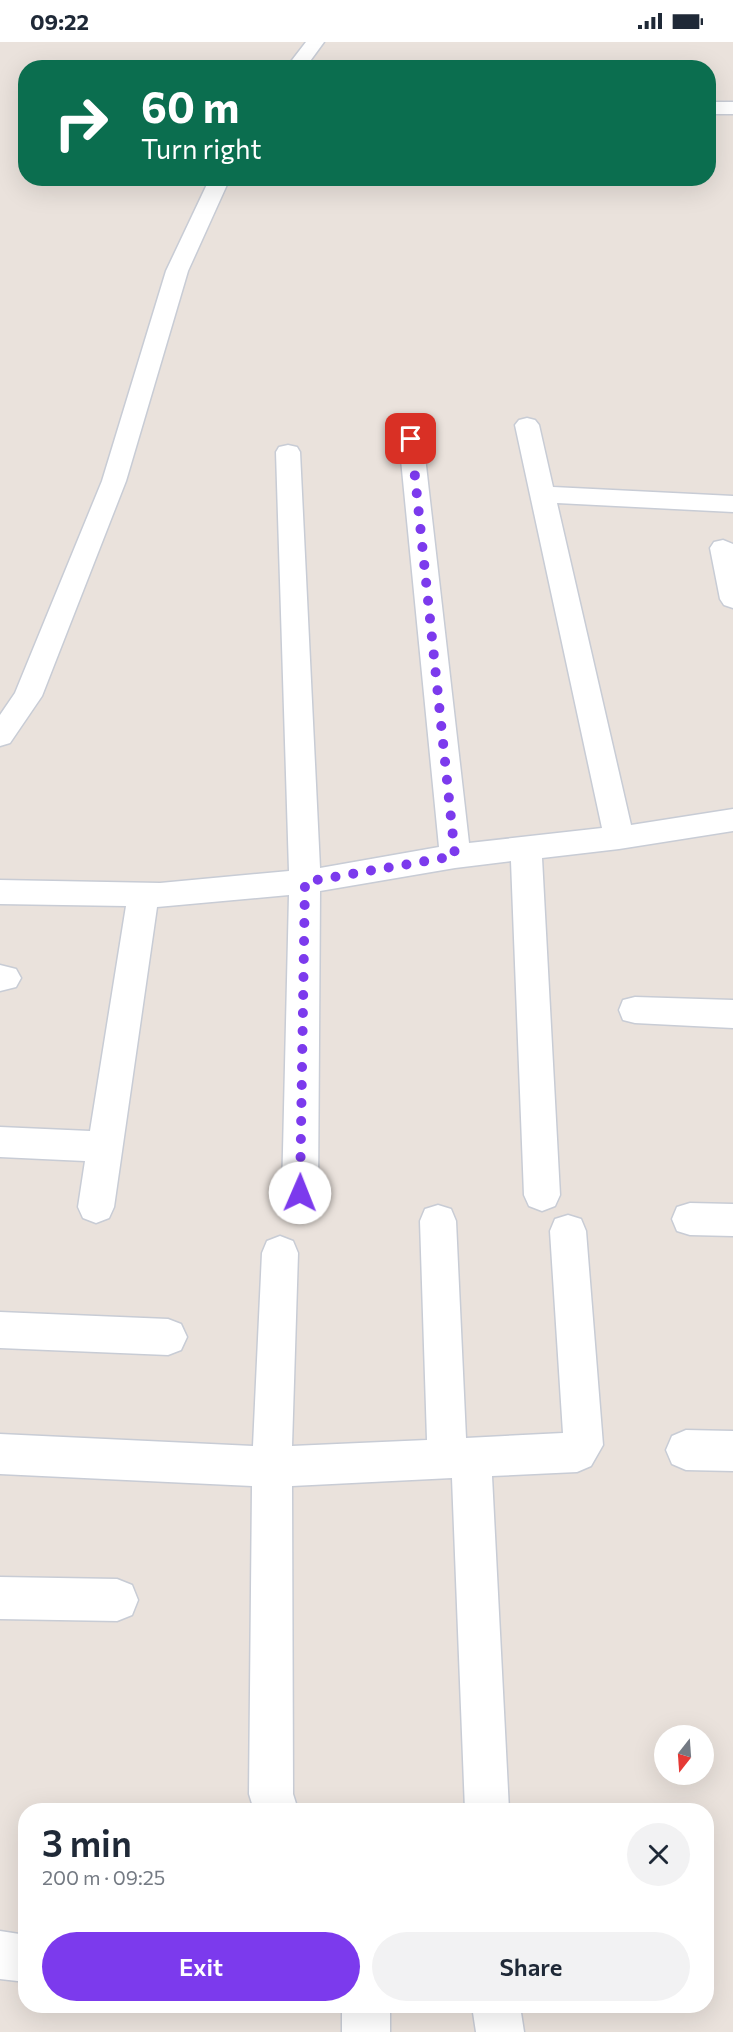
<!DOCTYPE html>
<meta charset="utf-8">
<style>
body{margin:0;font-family:Commissioner,sans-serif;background:#f2f2f3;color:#1f2937;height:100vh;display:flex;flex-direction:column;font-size:22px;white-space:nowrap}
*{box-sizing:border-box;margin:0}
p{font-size:20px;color:#747a83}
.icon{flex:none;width:33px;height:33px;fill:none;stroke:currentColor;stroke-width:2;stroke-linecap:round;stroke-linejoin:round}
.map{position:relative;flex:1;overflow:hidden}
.side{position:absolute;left:18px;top:1761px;width:696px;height:210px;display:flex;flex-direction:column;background:#fff;border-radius:24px;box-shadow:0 6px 24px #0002}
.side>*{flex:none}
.hud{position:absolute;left:18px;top:18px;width:698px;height:126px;border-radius:24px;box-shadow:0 6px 24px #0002;background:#0b6e4f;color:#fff;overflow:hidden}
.needle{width:39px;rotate:197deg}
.tools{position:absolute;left:654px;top:1683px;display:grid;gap:12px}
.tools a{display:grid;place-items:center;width:60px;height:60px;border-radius:50%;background:#fff;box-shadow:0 6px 24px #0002;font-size:30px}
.pin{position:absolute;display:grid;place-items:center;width:51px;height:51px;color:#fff;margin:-26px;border-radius:12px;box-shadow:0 3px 9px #0006}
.me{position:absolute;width:66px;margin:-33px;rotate:1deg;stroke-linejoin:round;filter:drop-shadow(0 0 4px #0008)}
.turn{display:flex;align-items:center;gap:21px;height:126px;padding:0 24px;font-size:27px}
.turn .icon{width:78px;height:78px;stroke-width:2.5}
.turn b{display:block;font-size:42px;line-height:51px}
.round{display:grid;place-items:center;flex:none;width:63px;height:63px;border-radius:32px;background:#f2f2f3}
.headline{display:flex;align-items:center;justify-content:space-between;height:102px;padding:0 24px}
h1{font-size:36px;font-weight:600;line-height:45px}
.cta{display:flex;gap:12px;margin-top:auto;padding:12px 24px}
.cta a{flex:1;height:69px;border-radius:36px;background:#7c3aed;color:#fff;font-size:24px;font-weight:600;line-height:69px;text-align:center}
.cta a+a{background:#f2f2f3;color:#1f2937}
.status{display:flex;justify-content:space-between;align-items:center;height:42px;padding:0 30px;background:#fff;direction:ltr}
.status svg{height:16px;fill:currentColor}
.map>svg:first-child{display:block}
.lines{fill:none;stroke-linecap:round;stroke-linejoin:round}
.minor-casing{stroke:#c8ccd5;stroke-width:3}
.minor{fill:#fff;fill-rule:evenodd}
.route{stroke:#7c3aed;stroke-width:10;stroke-dasharray:0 18}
</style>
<div class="status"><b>09:22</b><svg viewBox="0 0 49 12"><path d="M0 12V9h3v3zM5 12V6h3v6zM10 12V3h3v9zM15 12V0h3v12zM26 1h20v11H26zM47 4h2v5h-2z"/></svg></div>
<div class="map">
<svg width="733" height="1990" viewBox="0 0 733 1990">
<rect width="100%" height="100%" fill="#eae2dc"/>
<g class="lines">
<!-- minor casing -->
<g class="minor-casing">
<path id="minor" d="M306,0H324L305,26H286Z
M708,60H733V72H708Z
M210,136H230L188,229L126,439L42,654L10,701L0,704V673L15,651L102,439L166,229Z
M527,376L535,378L539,383L553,445L733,454V470L557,461L631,783L733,767V789L619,807L542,816L560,1153L555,1164L542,1169L529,1164L524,1153L511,819L455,826L320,849L318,1151L313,1162L300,1167L287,1162L282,1151L289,853L157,865L114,1165L109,1176L96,1181L83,1176L78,1165L85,1119L0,1115V1085L90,1089L126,864L0,862V838L160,841L289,829L276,410L279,405L288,403L297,405L300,410L320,826L439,805L399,397L403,392L411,390L419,392L423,397L469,801L602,786L515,383L519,378Z
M723,498L733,502V566L724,563L720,557L710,506L714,500Z
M0,923L16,927L21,936L16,945L0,949Z
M635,955L733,958V986L635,981L623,978L619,968L623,958Z
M690,1161L733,1162V1194L690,1193L677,1189L672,1177L677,1165Z
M438,1163L451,1167L456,1179L466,1396L563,1391L550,1189L555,1177L568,1173L581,1177L586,1189L603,1403L591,1424L577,1430L492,1434L509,1768H465L452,1436L292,1444L293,1752L298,1768H254L249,1752L252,1444L0,1432V1392L253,1404L262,1211L267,1199L280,1194L293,1199L298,1211L292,1404L427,1398L420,1179L425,1167Z
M0,1270L168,1277L181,1282L187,1295L181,1308L168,1313L0,1306Z
M686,1388L733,1389V1429L686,1428L672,1422L666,1408L672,1394Z
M0,1535L117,1537L132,1543L138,1558L132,1573L117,1579L0,1577Z
M0,1889L26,1893V1940L0,1937Z
M342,1964H390V1990H342Z
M472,1964H520L524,1990H476Z"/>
</g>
<!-- minor -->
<use href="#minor" class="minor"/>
</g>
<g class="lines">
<!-- route -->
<path class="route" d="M300,1151L305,840L455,814L411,397"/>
</g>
</svg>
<div class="tools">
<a><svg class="needle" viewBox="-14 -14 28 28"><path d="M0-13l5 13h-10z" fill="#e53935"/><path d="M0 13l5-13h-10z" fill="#747a83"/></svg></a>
</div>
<div class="pin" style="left:411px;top:397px;background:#d93025"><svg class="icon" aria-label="arrive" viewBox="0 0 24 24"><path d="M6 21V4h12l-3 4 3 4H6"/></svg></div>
<svg class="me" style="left:300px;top:1151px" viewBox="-20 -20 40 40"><circle r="19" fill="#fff"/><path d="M0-13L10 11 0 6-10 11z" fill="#7c3aed"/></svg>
<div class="hud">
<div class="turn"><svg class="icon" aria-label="right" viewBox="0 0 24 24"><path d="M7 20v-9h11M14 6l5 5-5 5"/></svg><div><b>60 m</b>Turn right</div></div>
</div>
<section class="side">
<div class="headline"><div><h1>3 min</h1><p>200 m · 09:25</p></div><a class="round"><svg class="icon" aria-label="close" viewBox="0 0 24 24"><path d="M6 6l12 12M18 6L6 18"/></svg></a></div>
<div class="cta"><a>Exit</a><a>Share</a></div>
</section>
</div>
